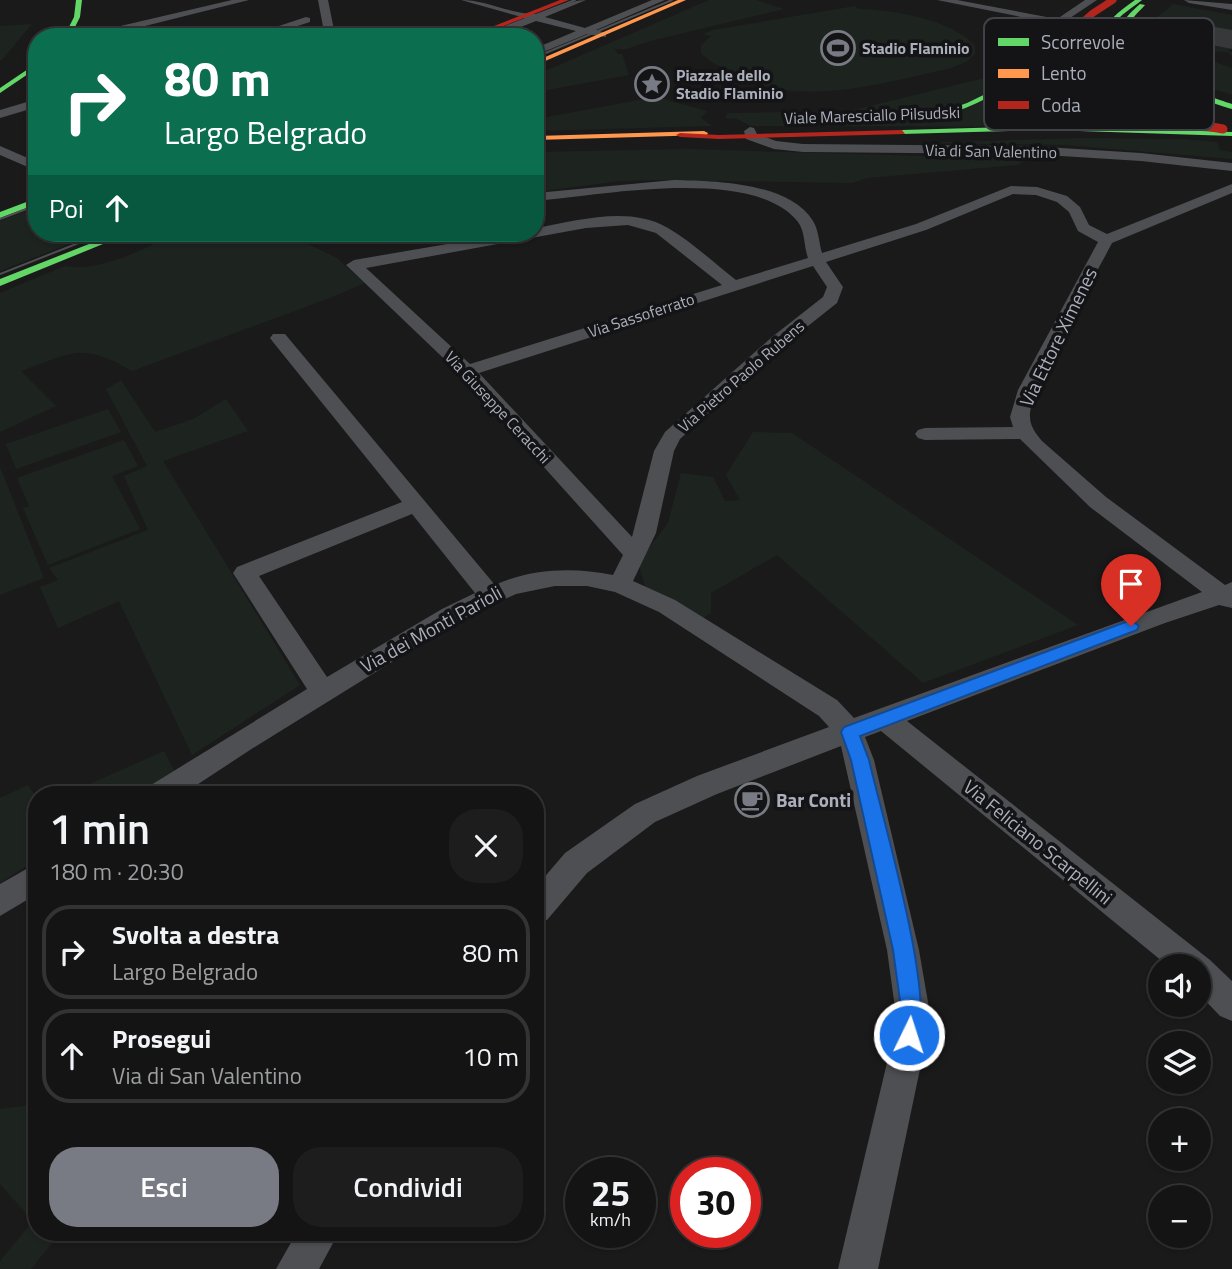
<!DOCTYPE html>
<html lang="it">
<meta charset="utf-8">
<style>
body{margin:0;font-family:"Titillium Web",sans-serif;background:#1d1d1d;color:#f1f3f6;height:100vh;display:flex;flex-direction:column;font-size:26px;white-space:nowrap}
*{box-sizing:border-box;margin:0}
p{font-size:23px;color:#9d9ea0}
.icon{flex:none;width:38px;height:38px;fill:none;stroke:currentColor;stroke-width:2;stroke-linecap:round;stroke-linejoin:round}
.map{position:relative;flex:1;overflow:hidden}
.sheet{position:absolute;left:28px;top:786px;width:516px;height:455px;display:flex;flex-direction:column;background:#141414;border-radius:28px;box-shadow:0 2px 5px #0004,0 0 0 2px #333334}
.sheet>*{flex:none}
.guide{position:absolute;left:28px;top:28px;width:516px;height:214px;border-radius:28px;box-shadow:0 2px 5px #0004,0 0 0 2px #333334;background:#0b6e4f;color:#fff;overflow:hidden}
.buttons{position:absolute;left:1148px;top:954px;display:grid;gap:14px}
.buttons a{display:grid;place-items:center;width:63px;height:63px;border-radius:50%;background:#141414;box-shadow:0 2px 5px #0004,0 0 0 2px #333334;font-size:35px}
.speed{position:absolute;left:565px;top:1157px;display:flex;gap:14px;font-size:35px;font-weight:700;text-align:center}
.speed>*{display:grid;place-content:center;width:91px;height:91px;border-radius:50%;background:#141414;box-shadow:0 2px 5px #0004,0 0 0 2px #333334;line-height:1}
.speed small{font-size:18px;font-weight:400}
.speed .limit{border:10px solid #d22;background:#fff;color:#111}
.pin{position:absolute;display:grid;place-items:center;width:60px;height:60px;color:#fff;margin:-72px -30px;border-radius:50% 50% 50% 0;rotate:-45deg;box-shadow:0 0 7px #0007}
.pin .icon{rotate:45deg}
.me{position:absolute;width:77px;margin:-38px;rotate:4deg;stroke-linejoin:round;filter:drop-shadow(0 0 5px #0008)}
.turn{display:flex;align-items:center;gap:24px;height:147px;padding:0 21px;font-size:32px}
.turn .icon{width:91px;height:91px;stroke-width:2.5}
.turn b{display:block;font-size:49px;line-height:60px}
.then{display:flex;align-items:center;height:66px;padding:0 21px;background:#0003;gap:14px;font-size:26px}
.round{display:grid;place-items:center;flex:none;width:74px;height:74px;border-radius:28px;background:#1d1d1d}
.summary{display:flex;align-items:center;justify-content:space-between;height:119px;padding:0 21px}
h1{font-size:42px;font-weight:600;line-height:52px}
.button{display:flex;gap:14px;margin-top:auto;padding:14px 21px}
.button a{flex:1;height:80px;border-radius:28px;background:#787b83;color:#fff;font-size:28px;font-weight:600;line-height:80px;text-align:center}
.button a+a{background:#1d1d1d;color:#f1f3f6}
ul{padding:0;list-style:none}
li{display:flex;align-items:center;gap:21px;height:94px;margin:0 14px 10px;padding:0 7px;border:4px solid #333334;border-radius:28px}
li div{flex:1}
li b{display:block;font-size:26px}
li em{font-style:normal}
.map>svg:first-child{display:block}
.green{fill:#1d241f}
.building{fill:#37383a}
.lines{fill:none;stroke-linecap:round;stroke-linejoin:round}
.street{fill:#4e4f53;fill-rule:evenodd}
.fast{fill:#63d668;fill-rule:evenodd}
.slow{fill:#ff974d;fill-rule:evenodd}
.jam{fill:#b3261e;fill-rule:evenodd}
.tram{stroke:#4e4f52;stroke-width:2}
.jam-bridge-far1{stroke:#b3261e;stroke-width:7}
.jam-bridge{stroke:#b3261e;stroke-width:9}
.route{fill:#1a73e8;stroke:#114b97;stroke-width:2}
.labels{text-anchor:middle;stroke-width:7;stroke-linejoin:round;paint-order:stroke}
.far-poi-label{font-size:16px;font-weight:bold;fill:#abafbb;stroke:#141416;text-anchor:start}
.far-street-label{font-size:16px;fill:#abafbb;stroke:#141416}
.street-label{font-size:19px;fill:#abafbb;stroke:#141416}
.poi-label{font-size:19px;font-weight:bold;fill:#abafbb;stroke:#141416;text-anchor:start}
.key{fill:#141416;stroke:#414248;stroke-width:2}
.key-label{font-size:19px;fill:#abafbb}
</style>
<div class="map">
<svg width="1232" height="1269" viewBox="0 0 1232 1269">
<rect width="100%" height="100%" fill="#1a1a1a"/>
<!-- green -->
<path class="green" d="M709,0H756L784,9L654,40L626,49H614L618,54H622L629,75L536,92V75Z
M1173,4L1232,15V30L1175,37L1231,48L1228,51L1232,52V56L1228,52L1204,51L1212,61L1232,68V95C1201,85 1149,72 1138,38L1142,30Z
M855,6L858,9C890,9 954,20 975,46V54L966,62L951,68C878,84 798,110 728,71C719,66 708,61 701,53V45L711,36L703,34L713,30Z
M32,24L2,60H0V26Z
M1005,73L1046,76L1089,101L1180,127L751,126L737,119L725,118L728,113L849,111Z
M656,97L707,111L701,118L712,126L536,131V119Z
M1083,138L1182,139L1217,142L1220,150L1232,152V159L1065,145L911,143Z
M687,149L1028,159L1017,165L867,178L852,183L656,180L620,181L536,192V152Z
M37,207V233H97L0,271V221Z
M180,233H290L292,236L337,258L364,283L335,296L132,371C81,341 73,353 21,371L56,406L0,432V293L65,266C103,273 146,246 180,233Z
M121,380L155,432L193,419L226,399L248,431L163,461L300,685L192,755L119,601L58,628L40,587L58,580L49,568L148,530L124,476L147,466L106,389Z
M108,409L121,432L16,469L6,444Z
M753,432L792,433L1078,625L923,683L777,555L711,593V613L700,620L646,590L638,562L668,523L681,473L713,477L725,501L740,500L726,475Z
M124,440L138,466L112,476L140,529L48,565L23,508L29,506L17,478Z
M0,467L44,578L0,595Z
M164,751L175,772L139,794H67Z
M28,785L37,799V859L0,883V798Z
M37,1099V1232H61L31,1269H0V1261L33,1221L0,1184V1109L24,1106Z"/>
<!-- building -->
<path class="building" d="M1143,20L1192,23L1232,30V49L1142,31Z"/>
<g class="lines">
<!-- street -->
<path class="street" d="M232,0H249L101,37L64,35L69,32L99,31Z
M318,0H328L334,30L345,29L367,37H325Z
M461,0C486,0 508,13 532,14C548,15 567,0 586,0L545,17L585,28L652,0H665L596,30L606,33V37L587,34L536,55V48L576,31L536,21L495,37H480L525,18Z
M937,0H957L1057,19L1085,0H1097L1067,20L1096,28L1091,31Z
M1184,0L1232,4V10L1189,3Z
M306,17L310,18V22L263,37H246Z
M37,99V107L0,118V110Z
M750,127L754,128L757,134L776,141L803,144L1029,146L1141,153L1232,163V171L1141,161L1029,154L803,152L774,149L746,139L744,131Z
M0,146L37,162V171L0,155Z
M674,180C714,181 789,182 813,221C819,231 819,243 822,253L916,224L1011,186L1037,187L1067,196L1080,207L1089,225L1107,234L1232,184V193L1112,243C1096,275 1029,388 1030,417C1030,426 1036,434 1042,441L1106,497L1225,585L1232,582V608L1219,605L1165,623L907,721L1210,960L1232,981V1021L1220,1016L1199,994V966H1168L881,731L865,737L874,760L919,950L929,1008L924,1050L878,1269H838L890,1050L895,1008L887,950L841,746L717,794L655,822L587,873L547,920L536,924V887L565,853L635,804L697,776L829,727L819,716L659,612L615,592L587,586H555L516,594L458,621L253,748L183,794H147L151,785L307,689L233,573L237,567L402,502L273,342L270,338L273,334H285L495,585C532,568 574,567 613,575L623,555L461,375L346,265L354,260L511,233H536V228C577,221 629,205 668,228C692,242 714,263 736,280L808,258C804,247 805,231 798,222C753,165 598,196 536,201V193ZM1013,194L1036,195L1057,202L1069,212L1078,231L1098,242L1018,390L1010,417L1013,427L925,428L918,430L915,434L918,438L925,440L1020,439L1090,507L1202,592L854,718L837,700L675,600L633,581L656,533L674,451L680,439L784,345L837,303L843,287L826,262L926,230ZM628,225L656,233L722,285L470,364L366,268L586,228ZM813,266L827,287L823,297L772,337L665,432L654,451L632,537L479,373ZM412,514L475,593L442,609L327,677L259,576Z
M37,863V894L0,916V884Z
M297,1232H339L319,1269H276Z"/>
<!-- fast -->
<path class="fast" d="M76,0H82L80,17L70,37H64L74,17Z
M1135,0H1142C1132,8 1121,14 1113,25C1104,39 1103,56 1097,72C1085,101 1039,119 1009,119V115C1033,109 1062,105 1080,86C1092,74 1094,56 1099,41C1105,22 1119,11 1135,0Z
M1140,4L1145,5C1137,14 1125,23 1127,38C1132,70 1205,95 1232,104V109C1204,101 1121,71 1120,36C1119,22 1131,12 1140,4Z
M1059,42L1061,45C1022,80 983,106 932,119L928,117L967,103L998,88Z
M37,63V68L0,93V88Z
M1049,126L1232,132V136L1049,130L902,134L898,132L902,130Z
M37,198V204L0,218V212Z
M117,233H130L0,286V279Z"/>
<!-- slow -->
<path class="slow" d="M678,0H686L536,65V61Z
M704,131L708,133L707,135L536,140V136Z"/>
<!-- jam -->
<path class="jam" d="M560,0H569L476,37H466Z
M902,130L905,134L719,139L680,137L676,135L680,133L719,135Z"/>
<!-- tram -->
<path class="tram" d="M479,37L575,0
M536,57L672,0
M0,219L37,205
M0,274L104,233"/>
<!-- jam-bridge-far1 -->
<path class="jam-bridge-far1" d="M1113,0L1093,13L1062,40L1056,64C1076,86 1097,99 1125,109"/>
<!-- jam-bridge -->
<path class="jam-bridge" d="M1120,107L1155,117L1223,129"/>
</g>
<!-- route -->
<path class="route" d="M1131,620L1139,626L1137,630L860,736L869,760C882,817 936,996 917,1043L909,1046L901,1043L898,1035L901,1008L893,950L851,760L841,732L844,727Z"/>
<!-- icons -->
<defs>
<g id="stadium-ring" transform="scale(1.75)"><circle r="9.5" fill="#141416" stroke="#787b83" stroke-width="1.5"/><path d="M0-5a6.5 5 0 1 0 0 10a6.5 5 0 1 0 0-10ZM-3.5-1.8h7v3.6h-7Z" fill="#787b83"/></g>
<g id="sight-ring" transform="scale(1.75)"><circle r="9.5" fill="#141416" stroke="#787b83" stroke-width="1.5"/><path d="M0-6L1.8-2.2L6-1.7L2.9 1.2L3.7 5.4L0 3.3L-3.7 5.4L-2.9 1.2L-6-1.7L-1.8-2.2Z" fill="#787b83"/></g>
<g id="cafe-ring" transform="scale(1.75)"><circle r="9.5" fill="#141416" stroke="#787b83" stroke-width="1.5"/><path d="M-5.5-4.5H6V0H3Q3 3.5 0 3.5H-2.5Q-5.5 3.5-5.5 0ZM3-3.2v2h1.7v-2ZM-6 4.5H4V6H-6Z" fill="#787b83"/></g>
</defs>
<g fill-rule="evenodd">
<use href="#stadium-ring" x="838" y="48"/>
<use href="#sight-ring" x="652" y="84"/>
<use href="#cafe-ring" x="752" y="800"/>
</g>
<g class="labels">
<!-- far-poi labels -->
<g class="far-poi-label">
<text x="862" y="54">Stadio Flaminio</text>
<text x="676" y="81">Piazzale dello<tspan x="676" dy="18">Stadio Flaminio</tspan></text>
</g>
<!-- far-street labels -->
<g class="far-street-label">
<text transform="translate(872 115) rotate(-2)" y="6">Viale Maresciallo Pilsudski</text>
<text transform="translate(991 151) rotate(1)" y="6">Via di San Valentino</text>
<text transform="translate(641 315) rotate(-18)" y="6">Via Sassoferrato</text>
<text transform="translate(741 376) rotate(-41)" y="6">Via Pietro Paolo Rubens</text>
<text transform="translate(498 407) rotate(47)" y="6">Via Giuseppe Ceracchi</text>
</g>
<!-- street labels -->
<g class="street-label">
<text transform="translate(1058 337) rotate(-64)" y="7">Via Ettore Ximenes</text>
<text transform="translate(431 629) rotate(-29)" y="7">Via dei Monti Parioli</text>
<text transform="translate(1038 842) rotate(39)" y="7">Via Feliciano Scarpellini</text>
</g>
<!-- poi labels -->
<g class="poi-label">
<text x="776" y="807">Bar Conti</text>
</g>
</g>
<!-- legend -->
<rect x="984" y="18" width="230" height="112" rx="10" class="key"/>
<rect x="998" y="38" width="31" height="8" fill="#63d668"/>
<rect x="998" y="69" width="31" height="9" fill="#ff974d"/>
<rect x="998" y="101" width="31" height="8" fill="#b3261e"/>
<g class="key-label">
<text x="1041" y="49">Scorrevole</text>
<text x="1041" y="80">Lento</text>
<text x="1041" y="112">Coda</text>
</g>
</svg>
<div class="buttons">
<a><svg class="icon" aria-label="sound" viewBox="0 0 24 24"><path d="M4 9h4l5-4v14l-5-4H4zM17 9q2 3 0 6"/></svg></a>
<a><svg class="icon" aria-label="layers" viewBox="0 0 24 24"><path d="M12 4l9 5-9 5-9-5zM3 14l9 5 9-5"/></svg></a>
<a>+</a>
<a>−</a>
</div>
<div class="speed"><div>25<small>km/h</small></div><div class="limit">30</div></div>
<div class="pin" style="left:1131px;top:626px;background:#d93025"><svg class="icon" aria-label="arrive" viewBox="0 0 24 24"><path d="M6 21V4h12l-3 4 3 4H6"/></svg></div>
<svg class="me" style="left:909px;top:1035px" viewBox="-20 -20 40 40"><circle r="17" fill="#1a73e8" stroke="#fff" stroke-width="3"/><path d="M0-11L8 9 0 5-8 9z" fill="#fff"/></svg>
<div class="guide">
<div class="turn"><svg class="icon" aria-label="right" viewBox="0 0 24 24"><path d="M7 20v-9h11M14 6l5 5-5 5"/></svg><div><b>80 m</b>Largo Belgrado</div></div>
<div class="then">Poi<svg class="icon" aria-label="ahead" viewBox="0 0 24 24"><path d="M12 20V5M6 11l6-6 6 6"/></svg></div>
</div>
<section class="sheet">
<div class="summary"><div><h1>1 min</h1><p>180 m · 20:30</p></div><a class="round"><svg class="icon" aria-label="close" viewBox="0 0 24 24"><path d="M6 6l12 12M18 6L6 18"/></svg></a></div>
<ul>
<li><svg class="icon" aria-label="right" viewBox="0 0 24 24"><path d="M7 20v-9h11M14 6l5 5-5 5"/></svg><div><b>Svolta a destra</b><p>Largo Belgrado</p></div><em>80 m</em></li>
<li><svg class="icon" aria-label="ahead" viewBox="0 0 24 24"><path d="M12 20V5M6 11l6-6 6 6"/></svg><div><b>Prosegui</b><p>Via di San Valentino</p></div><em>10 m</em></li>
</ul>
<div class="button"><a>Esci</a><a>Condividi</a></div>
</section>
</div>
